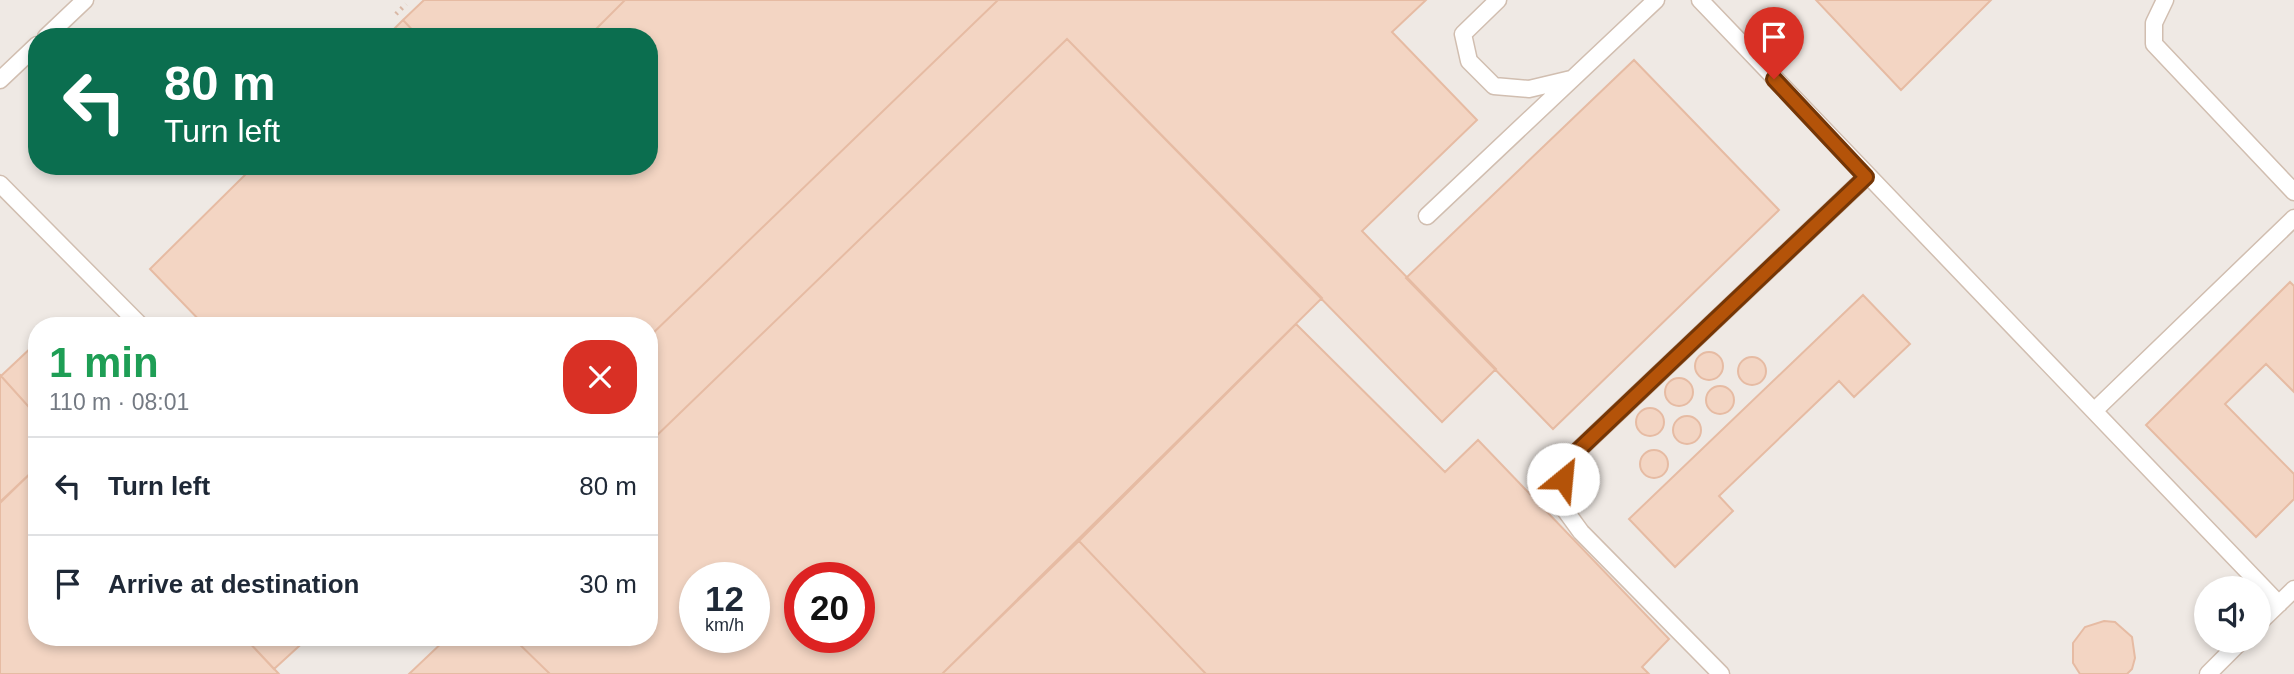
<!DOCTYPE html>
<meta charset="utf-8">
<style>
body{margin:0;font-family:Arial,sans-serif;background:#f2f2f3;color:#1f2937;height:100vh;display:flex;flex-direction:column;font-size:26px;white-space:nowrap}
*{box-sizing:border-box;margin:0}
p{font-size:23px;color:#747a83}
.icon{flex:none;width:38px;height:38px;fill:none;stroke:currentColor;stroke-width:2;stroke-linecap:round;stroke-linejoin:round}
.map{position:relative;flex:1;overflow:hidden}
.panel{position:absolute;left:28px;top:317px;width:630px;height:329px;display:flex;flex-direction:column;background:#fff;border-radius:28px;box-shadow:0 4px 10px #0003}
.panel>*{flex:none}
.top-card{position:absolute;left:28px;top:28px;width:630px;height:147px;border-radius:28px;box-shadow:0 4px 10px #0003;background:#0b6e4f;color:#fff;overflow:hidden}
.fabs{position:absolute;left:2194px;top:576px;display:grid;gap:14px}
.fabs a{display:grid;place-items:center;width:77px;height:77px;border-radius:50%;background:#fff;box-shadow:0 4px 10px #0003;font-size:35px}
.speed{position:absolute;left:679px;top:562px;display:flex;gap:14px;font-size:35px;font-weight:700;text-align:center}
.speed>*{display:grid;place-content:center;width:91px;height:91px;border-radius:50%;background:#fff;box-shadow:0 4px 10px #0003;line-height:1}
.speed small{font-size:18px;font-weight:400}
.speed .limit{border:10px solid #d22;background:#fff;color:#111}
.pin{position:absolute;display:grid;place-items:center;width:60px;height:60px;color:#fff;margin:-72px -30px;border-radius:50% 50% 50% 0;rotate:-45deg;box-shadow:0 0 7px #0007}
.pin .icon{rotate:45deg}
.me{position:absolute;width:77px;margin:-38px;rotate:28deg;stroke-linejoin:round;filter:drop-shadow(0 0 5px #0008)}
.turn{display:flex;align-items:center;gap:24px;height:147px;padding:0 21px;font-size:32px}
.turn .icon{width:91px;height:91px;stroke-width:2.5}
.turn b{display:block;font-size:49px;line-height:60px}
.round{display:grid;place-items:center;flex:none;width:74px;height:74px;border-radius:28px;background:#f2f2f3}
.overview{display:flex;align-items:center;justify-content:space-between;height:119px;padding:0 21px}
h1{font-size:42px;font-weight:800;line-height:52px;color:#1e9e55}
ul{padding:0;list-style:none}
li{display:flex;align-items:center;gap:21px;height:98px;padding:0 21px;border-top:2px solid #e0e1e3}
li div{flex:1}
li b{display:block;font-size:26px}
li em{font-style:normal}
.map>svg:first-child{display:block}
.industrial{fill:#efe9e4;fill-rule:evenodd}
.building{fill:#f3d5c3;stroke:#e6bba3;stroke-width:2;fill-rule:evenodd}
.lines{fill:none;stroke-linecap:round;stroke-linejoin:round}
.lane-casing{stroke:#d1beb0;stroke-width:19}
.path{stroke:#d9b8a5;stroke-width:4.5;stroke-dasharray:2 5;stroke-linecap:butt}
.lane{stroke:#fff;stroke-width:16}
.route-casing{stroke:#753606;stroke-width:18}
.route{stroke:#b45309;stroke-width:12}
</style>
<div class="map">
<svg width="2294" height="674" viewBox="0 0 2294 674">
<rect width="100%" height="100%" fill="#fdf6ec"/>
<!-- industrial -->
<path class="industrial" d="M0,0H2294V674H0ZM37,37H649V166H37ZM37,326H649V637H37ZM695,578H754V637H695ZM800,578H859V637H800ZM2207,588H2259V640H2207Z"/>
<!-- building -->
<path class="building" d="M424,0H625L588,37H419L403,20Z
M625,0H998L649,337V326H205L150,269L254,166H649V37H588Z
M998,0H1426L1392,32L1477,120L1362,231L1496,369L1442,422L1067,39L649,443V337Z
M1816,0H1991L1901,90Z
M403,20L419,37H386Z
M1067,39L1322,298L942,674H550L512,637H649V443ZM695,578H754V637H695ZM800,578H859V637H800Z
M1634,60L1779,210L1553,429L1406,278Z
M2290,282L2294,286V392L2266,364L2225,404L2294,474V499L2256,537L2146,425Z
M1863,295L1910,344L1854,397L1839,381L1719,496L1733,511L1675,567L1629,519Z
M1296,324L1445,472L1478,440L1669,639L1642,667L1649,674H1206L1079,541Z
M34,345L37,348V416L1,376Z
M1695 366a14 14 0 1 1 28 0a14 14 0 1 1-28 0Z
M1738 371a14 14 0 1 1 28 0a14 14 0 1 1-28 0Z
M0,375L37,416V467L0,502Z
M1665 392a14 14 0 1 1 28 0a14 14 0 1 1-28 0Z
M1706 400a14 14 0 1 1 28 0a14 14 0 1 1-28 0Z
M1636 422a14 14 0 1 1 28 0a14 14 0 1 1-28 0Z
M1673 430a14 14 0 1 1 28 0a14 14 0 1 1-28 0Z
M1640 464a14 14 0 1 1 28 0a14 14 0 1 1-28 0Z
M37,467V637H244L279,674H0V503Z
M1079,541L1206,674H942Z
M2104,621L2115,622L2132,637L2135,658L2132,669L2127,674H2080L2073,663V643L2085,627Z
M244,637H309L274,669Z
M448,637H512L550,674H409Z"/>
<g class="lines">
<!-- lane casing -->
<g class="lane-casing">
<path id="lane" d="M1498,0L1463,34L1469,61L1494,86L1529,89L1571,79
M1700,0L2279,604
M2165,0L2154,23V44L2294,192
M46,37L85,0
M0,80L37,45
M0,184L141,326
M1427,216L1656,0
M2094,411L2294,218
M2259,623L2294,589
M1721,674L1581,532L1557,499L1569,459L1866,177
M2208,674L2242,640"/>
</g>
<!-- path -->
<path class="path" d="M396,14L406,4"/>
<!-- lane -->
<use href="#lane" class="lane"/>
</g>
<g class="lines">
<!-- route casing -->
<g class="route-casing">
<path id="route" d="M1563,479L1569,459L1866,177L1774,79"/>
</g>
<!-- route -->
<use href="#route" class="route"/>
</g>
</svg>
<div class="fabs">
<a><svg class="icon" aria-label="sound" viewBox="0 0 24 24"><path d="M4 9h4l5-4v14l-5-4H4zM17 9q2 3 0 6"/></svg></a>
</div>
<div class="speed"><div>12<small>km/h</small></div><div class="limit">20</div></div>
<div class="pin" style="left:1774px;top:79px;background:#d93025"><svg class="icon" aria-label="arrive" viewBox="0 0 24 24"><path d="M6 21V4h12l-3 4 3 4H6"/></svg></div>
<svg class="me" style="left:1563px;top:479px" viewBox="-20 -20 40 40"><circle r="19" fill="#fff"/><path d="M0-13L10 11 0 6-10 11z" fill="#b45309"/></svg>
<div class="top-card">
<div class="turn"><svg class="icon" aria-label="left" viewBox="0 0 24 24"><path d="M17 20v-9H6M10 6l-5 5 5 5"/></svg><div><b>80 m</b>Turn left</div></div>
</div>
<section class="panel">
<div class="overview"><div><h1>1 min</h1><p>110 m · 08:01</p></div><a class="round" style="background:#d93025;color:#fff"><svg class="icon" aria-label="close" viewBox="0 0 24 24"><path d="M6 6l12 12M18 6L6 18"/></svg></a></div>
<ul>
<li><svg class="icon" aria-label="left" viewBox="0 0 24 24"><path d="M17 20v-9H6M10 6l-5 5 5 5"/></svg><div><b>Turn left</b></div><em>80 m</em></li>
<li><svg class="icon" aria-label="arrive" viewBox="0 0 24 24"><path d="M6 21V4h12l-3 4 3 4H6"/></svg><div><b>Arrive at destination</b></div><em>30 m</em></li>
</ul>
</section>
</div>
